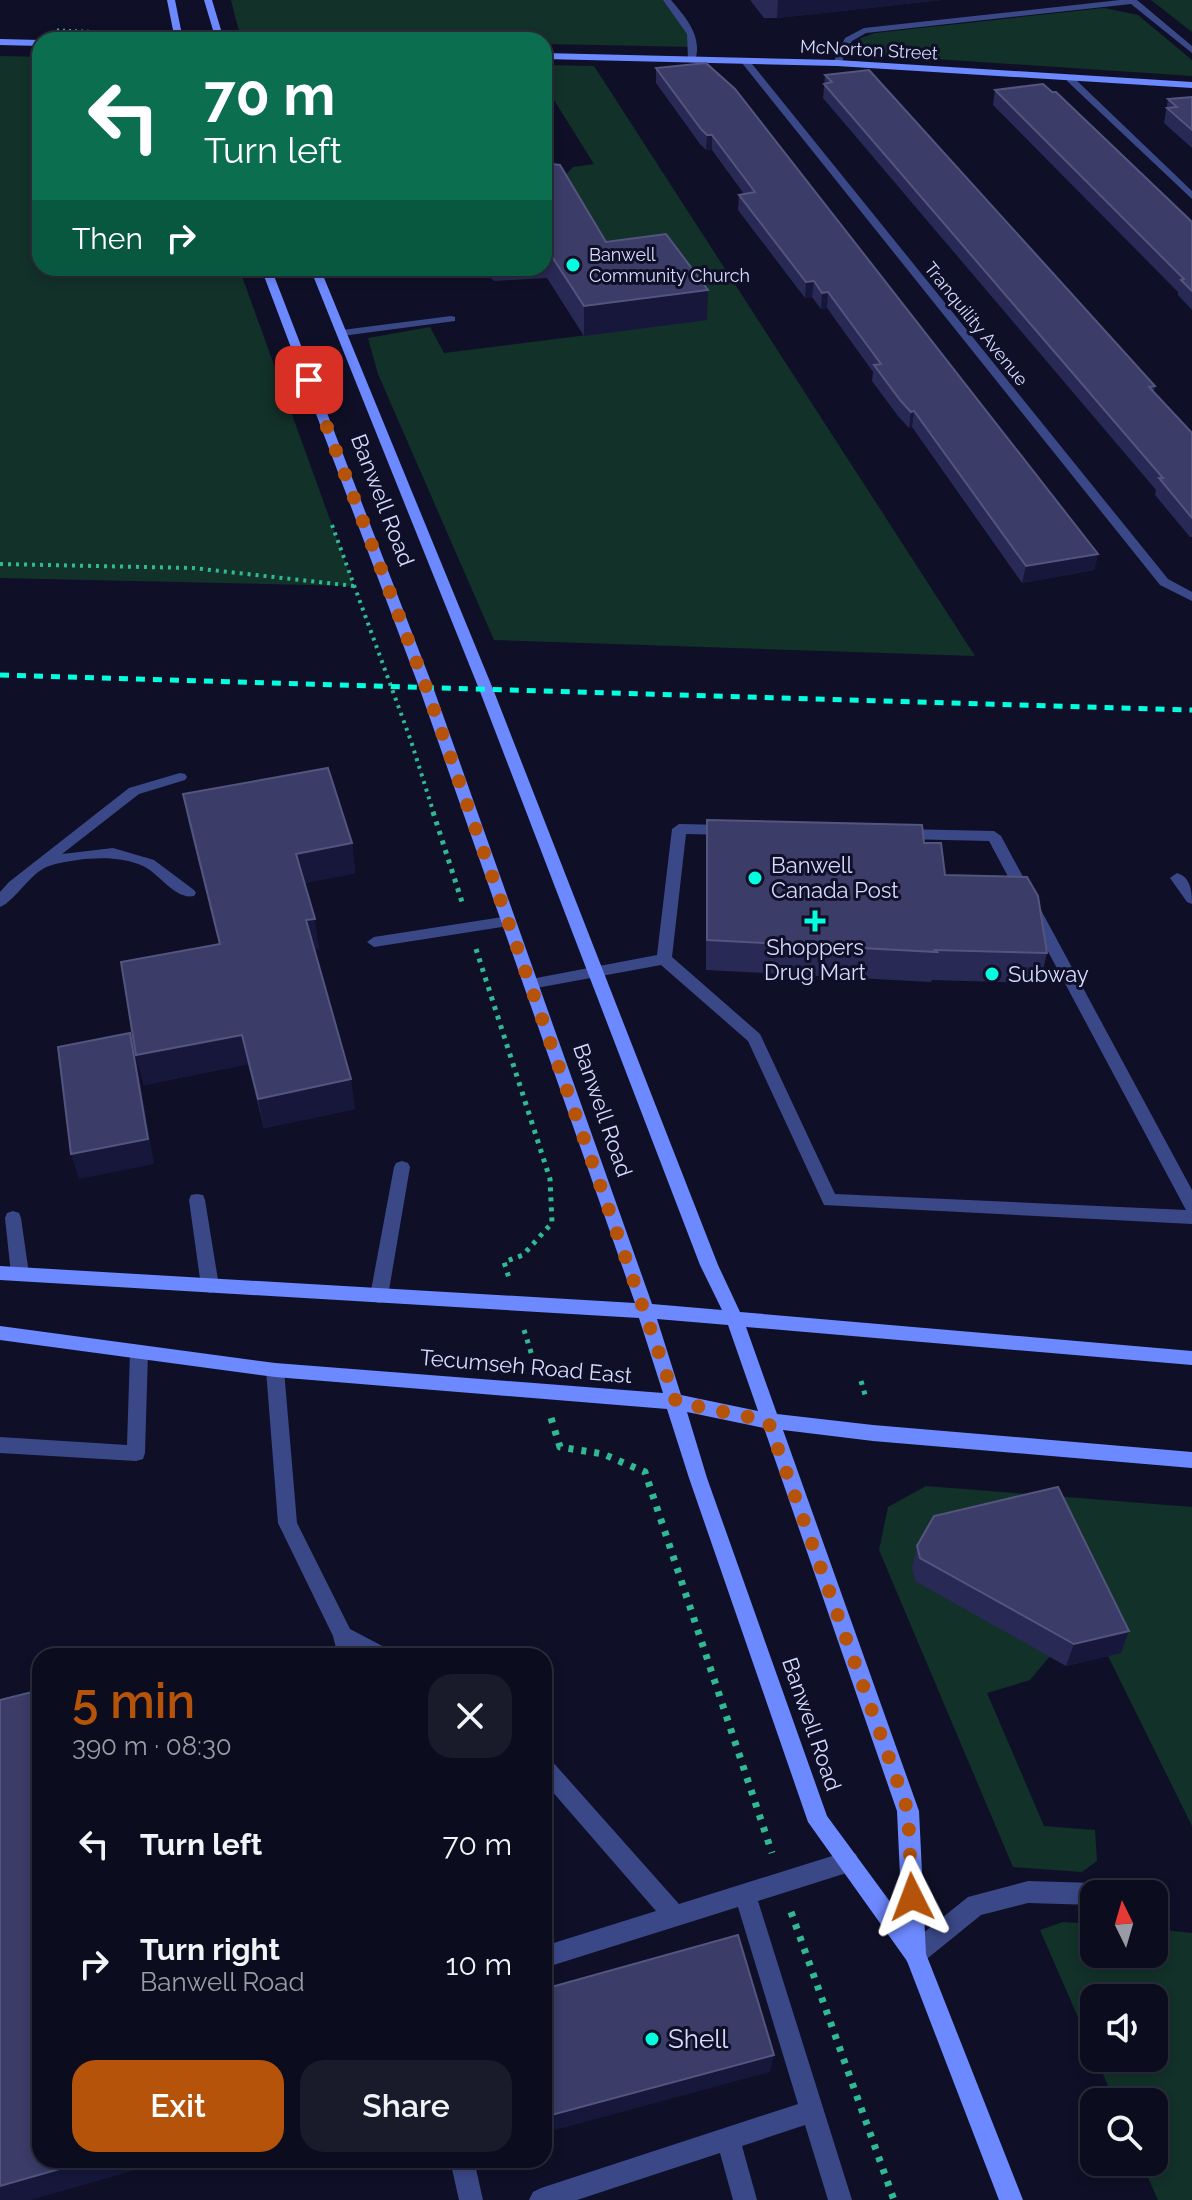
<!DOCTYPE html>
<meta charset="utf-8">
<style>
body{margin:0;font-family:Raleway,sans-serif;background:#191a2a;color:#f1f3f6;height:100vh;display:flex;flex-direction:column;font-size:30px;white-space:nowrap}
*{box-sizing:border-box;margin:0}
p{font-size:26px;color:#9a9ba4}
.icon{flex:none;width:44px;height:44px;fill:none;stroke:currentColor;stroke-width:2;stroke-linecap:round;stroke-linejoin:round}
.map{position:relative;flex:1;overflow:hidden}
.details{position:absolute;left:32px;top:1648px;width:520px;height:520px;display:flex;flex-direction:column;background:#0b0c1d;border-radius:24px;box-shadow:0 4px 12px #0003,0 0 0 2px #2b2c3b}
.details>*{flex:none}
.top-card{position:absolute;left:32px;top:32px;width:520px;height:244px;border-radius:24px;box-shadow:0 4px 12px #0003,0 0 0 2px #2b2c3b;background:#0b6e4f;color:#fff;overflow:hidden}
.needle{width:52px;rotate:355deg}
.buttons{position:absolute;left:1080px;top:1880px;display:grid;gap:16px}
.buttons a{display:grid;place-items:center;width:88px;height:88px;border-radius:16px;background:#0b0c1d;box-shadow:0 4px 12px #0003,0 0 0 2px #2b2c3b;font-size:40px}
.pin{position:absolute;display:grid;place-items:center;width:68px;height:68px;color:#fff;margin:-34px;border-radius:16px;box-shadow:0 4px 12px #0006}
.me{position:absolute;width:88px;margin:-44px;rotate:357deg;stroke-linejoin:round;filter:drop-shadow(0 0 6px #0008)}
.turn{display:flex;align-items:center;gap:28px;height:168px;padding:0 40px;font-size:36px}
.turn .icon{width:104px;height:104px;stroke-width:2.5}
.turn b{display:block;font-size:56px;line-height:68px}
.then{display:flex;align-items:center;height:76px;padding:0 40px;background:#0003;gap:16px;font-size:30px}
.round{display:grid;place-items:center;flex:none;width:84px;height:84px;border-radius:24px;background:#191a2a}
.overview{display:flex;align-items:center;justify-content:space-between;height:136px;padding:0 40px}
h1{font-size:48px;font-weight:600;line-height:60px;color:#b45309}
.button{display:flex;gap:16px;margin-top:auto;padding:16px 40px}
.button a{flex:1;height:92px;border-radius:24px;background:#b45309;color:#fff;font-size:32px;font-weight:600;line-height:92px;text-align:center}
.button a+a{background:#191a2a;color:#f1f3f6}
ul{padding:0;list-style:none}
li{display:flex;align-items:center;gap:24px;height:120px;padding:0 40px}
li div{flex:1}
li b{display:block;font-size:30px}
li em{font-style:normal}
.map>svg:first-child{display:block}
.green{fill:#123129}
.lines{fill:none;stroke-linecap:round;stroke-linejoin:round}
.path-far3{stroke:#2fba93;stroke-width:3;stroke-dasharray:2 4;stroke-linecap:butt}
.path-far2{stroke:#2fba93;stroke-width:4;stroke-dasharray:3 5;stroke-linecap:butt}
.path-far1{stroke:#2fba93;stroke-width:5;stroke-dasharray:4 6;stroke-linecap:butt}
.path{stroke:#2fba93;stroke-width:7;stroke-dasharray:5 8;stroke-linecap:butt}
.lane{fill:#3a4887;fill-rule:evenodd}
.street{fill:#3a4887;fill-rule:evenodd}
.secondary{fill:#6d89ff;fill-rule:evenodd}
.rail{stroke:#02ffe0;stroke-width:5;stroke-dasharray:9 8;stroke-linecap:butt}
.wall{fill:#282955}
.shaded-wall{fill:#16173b}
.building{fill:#3b3c67;stroke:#53557f;stroke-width:2}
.route{stroke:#b45309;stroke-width:14;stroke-dasharray:0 25.2}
.poi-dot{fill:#02ffe0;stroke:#0f1027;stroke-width:3}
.labels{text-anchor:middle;stroke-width:6;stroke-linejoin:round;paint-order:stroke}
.far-street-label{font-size:18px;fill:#d6daff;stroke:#0f1027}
.far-poi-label{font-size:18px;fill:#d6daff;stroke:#0f1027;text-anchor:start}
.street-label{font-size:22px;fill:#d6daff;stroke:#0f1027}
.poi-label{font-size:22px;fill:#d6daff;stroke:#0f1027;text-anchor:start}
.near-poi-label{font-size:26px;fill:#d6daff;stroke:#0f1027;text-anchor:start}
</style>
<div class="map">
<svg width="1192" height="2200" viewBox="0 0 1192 2200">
<rect width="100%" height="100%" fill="#0f1027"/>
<!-- green -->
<path class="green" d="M231,0H667L696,47L544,44V40L240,35Z
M1151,0H1192V32Z
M1104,8L1138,15L1192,60V76L859,54L857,45L861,38L875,33Z
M0,56L40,57V268H239L354,586L0,578Z
M544,65L594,66L975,656L494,640L378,374L368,338L430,327L444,353L706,320L606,271L564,177L573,167L594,164L552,97H544Z
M926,1486L1192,1507V1826L1108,1656L1120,1653L1050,1656L1030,1680L987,1693L1044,1826L1095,1830L1097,1861L1082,1872L1013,1867L879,1550L888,1507Z
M1063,1922L1094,1924V1954H1154V1929L1192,1933V2200H1158L1141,2162H1154V2102H1115L1096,2058H1154V1998H1094V2054L1040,1930Z"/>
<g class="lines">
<!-- path-far3 -->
<path class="path-far3" d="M57,30L155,34
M241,35L387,40"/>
<!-- path-far2 -->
<path class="path-far2" d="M332,525L411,741L434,814
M0,564L193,568L354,586"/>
<!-- path-far1 -->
<path class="path-far1" d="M433,812L463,905
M476,949L550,1179L552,1223L523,1255L504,1262L509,1278
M524,1330L534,1362
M861,1381L866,1398"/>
<!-- path -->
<path class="path" d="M551,1418L560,1447L603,1454L645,1472L772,1853
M791,1912L894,2200"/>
<!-- lane -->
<path class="lane" d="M1120,0H1137L1192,46V53L1131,4L866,33L852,41L840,65L833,63L845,38L864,28Z
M451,316L455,317V321L342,336L337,333L342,330Z
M180,773L185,774L187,777L185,780L139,794L62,854L113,848L154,860L194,890L196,893L194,896C175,900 159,873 143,866C116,854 80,858 52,865C31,870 16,901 0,907V892L9,882L129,788Z
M679,824L728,825L735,830L728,835L686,834L672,957L760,1034L835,1194L1186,1210L989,841L903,839L896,834L903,829L994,831L1001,836L1192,1190V1224L824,1205L748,1041L661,965L531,989L526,988L523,984L526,980L531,979L657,955L672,829Z
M1177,873C1191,877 1192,892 1192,904L1187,902L1170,878Z
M509,916L514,917L516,921L514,925L374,947L367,942L374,937Z
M402,1161L408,1163L410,1167L388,1296L385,1301L379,1303L373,1301L370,1296L394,1167L396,1163Z
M197,1194L203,1195L205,1200L219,1286L216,1291L210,1293L204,1291L201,1286L189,1200L191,1195Z
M13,1211L19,1213L21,1218L29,1274L26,1279L20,1281L14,1279L11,1274L5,1218L7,1213Z
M139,1345L145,1347L148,1352L145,1453L143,1459L136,1461L0,1453V1437L127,1445L130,1352L133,1347Z
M275,1363L281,1365L284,1370L297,1523L350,1629L388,1649L391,1656H362L357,1653L358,1656H338L333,1636L278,1523L266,1370L269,1365Z
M544,1757L551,1760L679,1904L848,1851L856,1854L859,1862L856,1870L758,1901L852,2200H828L805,2125L742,2146L757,2200H733L720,2153L577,2200H529L533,2192L541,2188L798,2104L738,1907L544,1968V1946L656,1911L544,1782Z
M1028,1881L1095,1883L1103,1886L1106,1894H1094V1905L1028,1903L981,1915L923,1962L915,1965L907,1962L904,1954L907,1946L968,1897Z
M450,2160H474L483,2200H459Z"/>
<!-- street -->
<path class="street" d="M663,0H671C686,18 703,36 695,61L688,59L687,34Z
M742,59H748L1168,579L1192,592V601L1160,585L742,63Z
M1067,77H1073L1192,191V199L1067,81Z"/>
<!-- secondary -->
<path class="secondary" d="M167,0H175L183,40H175Z
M204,0H212L224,40H216Z
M0,39L40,40V46L0,45Z
M544,53L837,60L1192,82V88L837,66L544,59Z
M261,268H271L433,687L652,1304L722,1310L700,1265L479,689L310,268H320L493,689L718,1265L740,1312L1192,1351V1365L746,1327L777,1414L873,1425L1192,1452V1468L873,1441L783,1430L919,1811L926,1954L1023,2200H999L907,1961L808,1822L689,1478L667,1409L275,1377L0,1340V1326L275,1363L663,1393L639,1318L0,1280V1266L635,1303L419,687ZM657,1319L728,1325L758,1411L681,1395ZM687,1412L764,1428L897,1811L902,1918L827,1816L707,1478Z"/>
<!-- rail -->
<path class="rail" d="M0,675L1192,710"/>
</g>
<!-- wall -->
<path class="wall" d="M750,0H941L777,18H764Z
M656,68L1098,554L1094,570L1022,583L912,427L909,428L898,416L872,381L873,372L827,308L821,309L812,297L805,298L738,210L739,195L744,194L712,150H706L700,144L656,83Z
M825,75L1155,386L1154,392L1192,433V537H1190L1155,495L1156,490L823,98Z
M995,90L1192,222V310L1178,295V292L993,105Z
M1192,97V148L1164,123L1168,99Z
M544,163L606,242L707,320L584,336L547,278L494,281L490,277L479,278L465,269L544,268Z
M183,794L352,843L355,873L304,883L319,948L314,949L355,1109L264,1128L248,1064L144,1085L136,1055L219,944L189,824Z
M707,820L924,843L945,875L1047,953L1040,983L932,980L931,982L706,970V851Z
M917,1546L1129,1631L1121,1653L1066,1666L915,1581L912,1568Z"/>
<!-- shaded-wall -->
<path class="shaded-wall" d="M778,0H941L777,18Z
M707,135H712V150H706Z
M479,268H490V277L479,278Z
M814,281L812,297L805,298L806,282Z
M708,290L707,320L584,336V306Z
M828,292L827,308L821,309L822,293Z
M914,411L912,427L909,428L911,412Z
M1098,554L1094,570L1022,583L1026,566Z
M352,843L355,873L300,884L296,854Z
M315,919L319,948L310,950L306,920Z
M130,1033L136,1058L154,1164L79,1179L71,1154Z
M242,1035L248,1064L144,1085L136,1055Z
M351,1079L355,1109L264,1128L258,1099Z
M1129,1631L1121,1653L1066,1666L1074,1644Z
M774,2055L770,2072L544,2133V2117Z
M91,2160H170L31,2200H0V2186Z"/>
<!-- building -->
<path class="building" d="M706,63L735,89L1098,554L1026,566L914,411L911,412L900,400L874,365L881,364L828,292L822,293L814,281L806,282L739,195L755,192L712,135H707L701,129L656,68Z
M869,70L1155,386L1149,387L1192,433V518L1159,478H1163L824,84L832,82L825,75Z
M1043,84L1052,92H1056L1192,222V291L1181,280L1184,279L995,90Z
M1192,97V130L1167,108L1177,107L1168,99Z
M544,163L560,165L606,242L666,234L708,290L584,306L547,249H544Z
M328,768L352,843L296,854L315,919L306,920L351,1079L258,1099L242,1035L136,1055L121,962L220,944L183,794Z
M707,820L922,825L924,843H941L945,875L1027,877L1038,896L1047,953L935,950L937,952L707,940Z
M130,1033L148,1139L71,1154L58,1047Z
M1058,1487L1129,1631L1074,1644L920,1558L917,1546L934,1516Z
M40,1690V2160H91L0,2186V1700Z
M738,1935L774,2055L544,2117V1989Z"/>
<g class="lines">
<!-- route -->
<path class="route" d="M309,380L426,687L676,1402L768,1421L908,1811L912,1897"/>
</g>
<!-- markers -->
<g class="poi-dot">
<circle cx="573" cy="265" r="8"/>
<circle cx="755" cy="878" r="8"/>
<path d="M811 909h8v8h8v8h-8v8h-8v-8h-8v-8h8z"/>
<circle cx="992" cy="974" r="8"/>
<circle cx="652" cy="2039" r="8"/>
</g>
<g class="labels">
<!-- far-street labels -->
<g class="far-street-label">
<text transform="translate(869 50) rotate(3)" y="6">McNorton Street</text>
<text transform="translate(976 324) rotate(51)" y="6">Tranquility Avenue</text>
</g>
<!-- far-poi labels -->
<g class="far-poi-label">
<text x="589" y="261">Banwell<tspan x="589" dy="21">Community Church</tspan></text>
</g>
<!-- street labels -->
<g class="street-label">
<text transform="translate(383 500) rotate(69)" y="8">Banwell Road</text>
<text transform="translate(603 1110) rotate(71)" y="8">Banwell Road</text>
<text transform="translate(526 1366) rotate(5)" y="8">Tecumseh Road East</text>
<text transform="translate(812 1724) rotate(71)" y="8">Banwell Road</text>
</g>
<!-- poi labels -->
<g class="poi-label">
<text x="771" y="873">Banwell<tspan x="771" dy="25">Canada Post</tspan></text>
<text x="815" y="955" text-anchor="middle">Shoppers<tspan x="815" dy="25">Drug Mart</tspan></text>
<text x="1008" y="982">Subway</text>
</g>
<!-- near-poi labels -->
<g class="near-poi-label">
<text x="668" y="2048">Shell</text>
</g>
</g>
</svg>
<div class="buttons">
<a><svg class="needle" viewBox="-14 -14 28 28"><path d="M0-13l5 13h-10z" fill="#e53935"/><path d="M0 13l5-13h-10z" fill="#9a9ba4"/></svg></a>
<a><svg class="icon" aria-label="sound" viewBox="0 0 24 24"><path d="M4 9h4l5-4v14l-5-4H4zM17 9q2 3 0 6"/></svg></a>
<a><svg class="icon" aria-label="search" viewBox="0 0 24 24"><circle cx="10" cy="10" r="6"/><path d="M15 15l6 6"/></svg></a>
</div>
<div class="pin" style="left:309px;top:380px;background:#d93025"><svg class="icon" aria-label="arrive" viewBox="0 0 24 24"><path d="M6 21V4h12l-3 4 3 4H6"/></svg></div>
<svg class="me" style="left:912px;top:1897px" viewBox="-20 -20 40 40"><path d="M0-17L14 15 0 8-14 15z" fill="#b45309" stroke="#fff" stroke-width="4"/></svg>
<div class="top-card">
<div class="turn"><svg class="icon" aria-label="left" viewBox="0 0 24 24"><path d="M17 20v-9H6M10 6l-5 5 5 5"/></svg><div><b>70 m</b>Turn left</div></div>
<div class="then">Then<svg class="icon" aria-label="right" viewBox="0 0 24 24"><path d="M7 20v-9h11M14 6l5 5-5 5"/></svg></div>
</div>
<section class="details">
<div class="overview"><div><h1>5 min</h1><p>390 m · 08:30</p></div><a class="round"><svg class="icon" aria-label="close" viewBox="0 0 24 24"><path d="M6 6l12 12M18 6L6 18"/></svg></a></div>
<ul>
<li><svg class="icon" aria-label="left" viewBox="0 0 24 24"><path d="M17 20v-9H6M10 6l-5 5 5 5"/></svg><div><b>Turn left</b></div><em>70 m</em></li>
<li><svg class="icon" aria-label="right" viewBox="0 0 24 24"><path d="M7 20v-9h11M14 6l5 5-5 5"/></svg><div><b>Turn right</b><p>Banwell Road</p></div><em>10 m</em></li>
</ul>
<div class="button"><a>Exit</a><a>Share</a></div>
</section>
</div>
